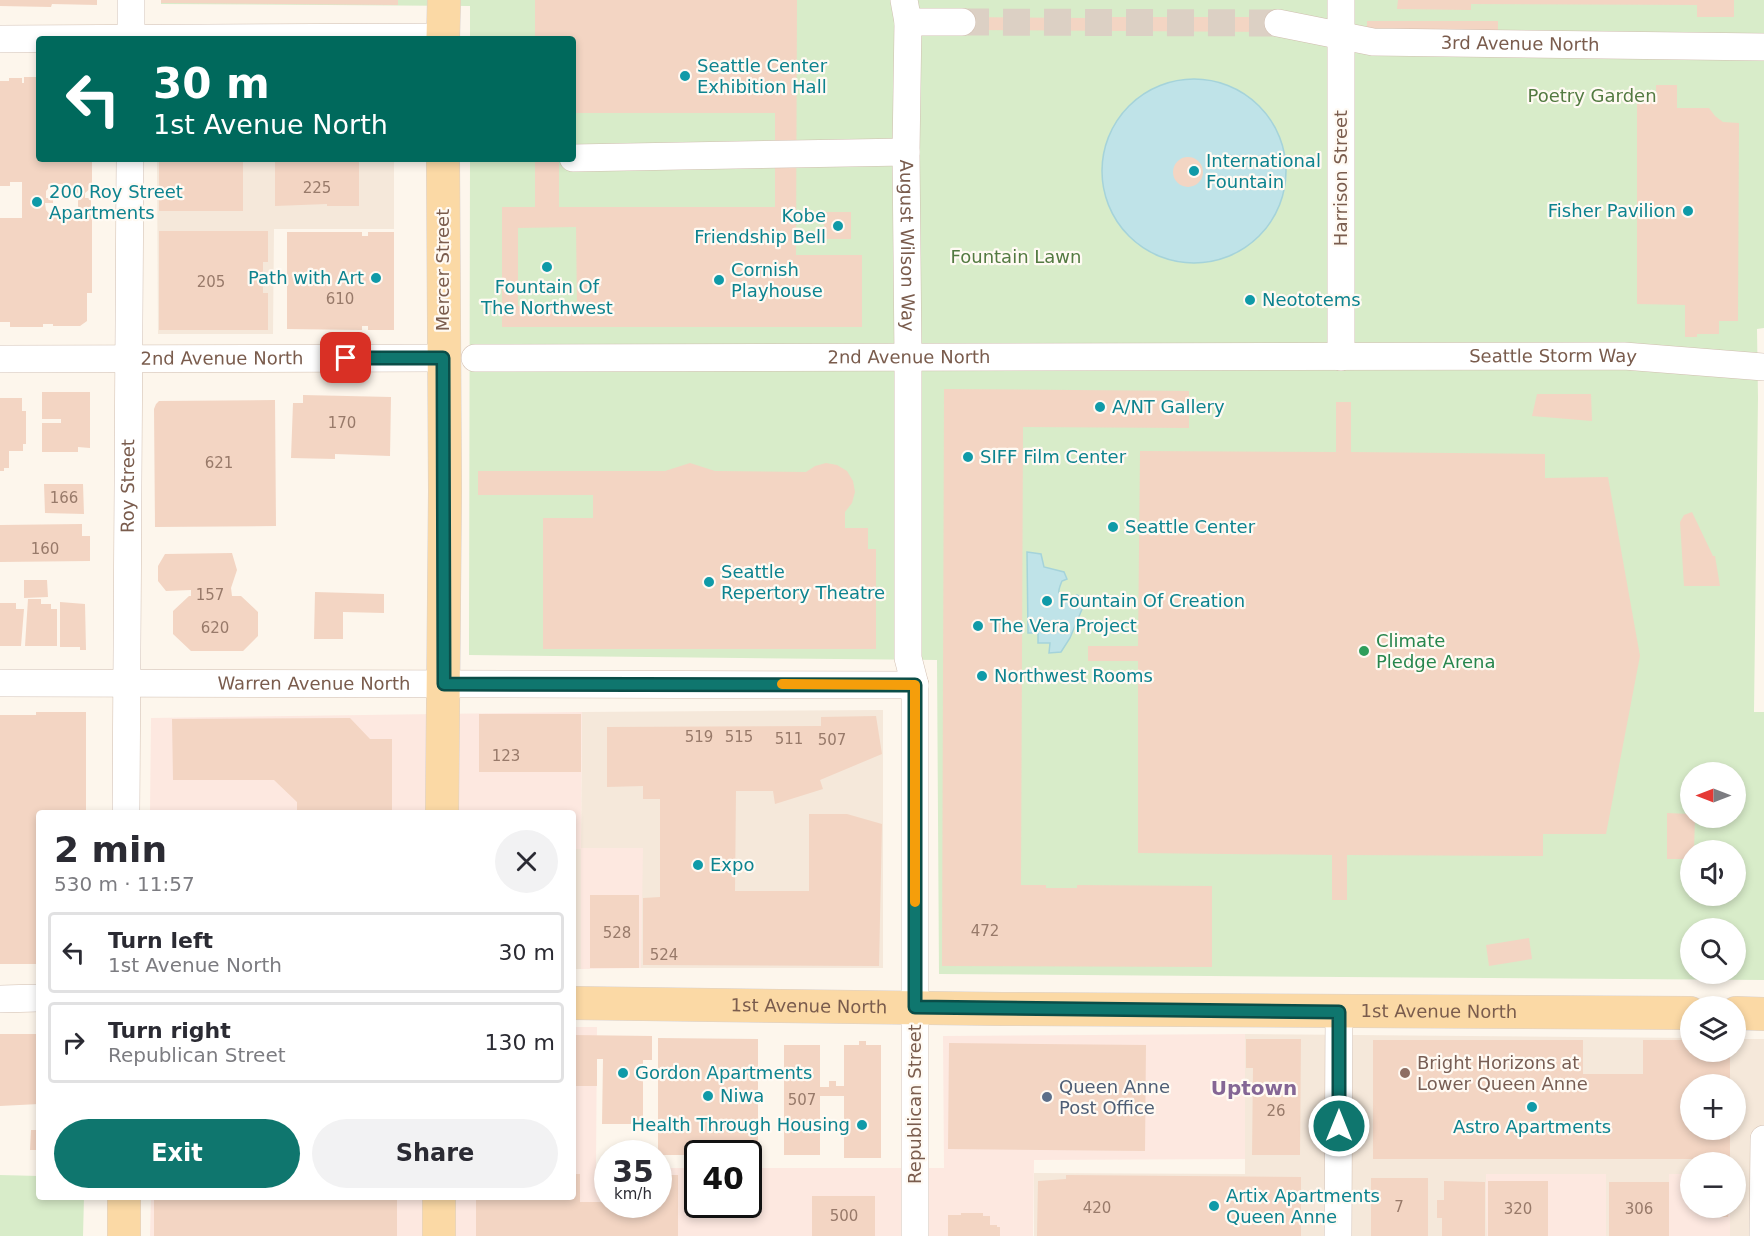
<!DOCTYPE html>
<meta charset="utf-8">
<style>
body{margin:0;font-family:"DejaVu Sans",sans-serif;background:#f2f2f3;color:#2b2b33;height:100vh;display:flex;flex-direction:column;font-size:22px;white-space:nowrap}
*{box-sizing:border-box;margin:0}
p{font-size:20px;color:#7c7c81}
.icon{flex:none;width:33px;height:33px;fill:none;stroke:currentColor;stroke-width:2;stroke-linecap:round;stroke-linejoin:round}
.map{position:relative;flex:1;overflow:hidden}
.details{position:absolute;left:36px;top:810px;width:540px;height:390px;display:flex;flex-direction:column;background:#fff;border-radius:6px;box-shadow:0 3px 9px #0003}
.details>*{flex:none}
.top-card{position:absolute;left:36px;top:36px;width:540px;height:126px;border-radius:6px;box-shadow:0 3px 9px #0003;background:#00695c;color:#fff;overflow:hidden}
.needle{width:39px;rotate:270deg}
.controls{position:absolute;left:1680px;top:762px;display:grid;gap:12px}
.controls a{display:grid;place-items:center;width:66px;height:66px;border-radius:50%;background:#fff;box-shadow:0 3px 9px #0003;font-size:30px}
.speed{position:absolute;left:594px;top:1140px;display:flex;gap:12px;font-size:30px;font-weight:700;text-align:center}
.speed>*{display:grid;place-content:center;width:78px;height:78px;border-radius:50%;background:#fff;box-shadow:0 3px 9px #0003;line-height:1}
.speed small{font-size:15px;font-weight:400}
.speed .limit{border:3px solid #111;border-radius:9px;background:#fff;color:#111}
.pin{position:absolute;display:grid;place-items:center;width:51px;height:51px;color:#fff;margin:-26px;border-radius:12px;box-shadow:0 3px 9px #0006}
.me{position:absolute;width:66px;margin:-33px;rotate:0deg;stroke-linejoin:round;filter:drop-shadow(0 0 4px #0008)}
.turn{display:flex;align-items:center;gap:21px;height:126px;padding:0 18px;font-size:27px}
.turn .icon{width:78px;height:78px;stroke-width:2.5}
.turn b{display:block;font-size:42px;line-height:51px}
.round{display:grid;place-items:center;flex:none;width:63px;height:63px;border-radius:32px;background:#f2f2f3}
.head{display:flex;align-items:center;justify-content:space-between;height:102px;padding:0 18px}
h1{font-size:36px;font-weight:700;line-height:45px}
.button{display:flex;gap:12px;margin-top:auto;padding:12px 18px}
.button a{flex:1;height:69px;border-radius:36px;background:#0f766e;color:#fff;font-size:24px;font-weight:700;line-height:69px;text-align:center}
.button a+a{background:#f2f2f3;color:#2b2b33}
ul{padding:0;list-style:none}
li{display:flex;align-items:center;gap:18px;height:81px;margin:0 12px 9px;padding:0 6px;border:3px solid #e1e1e2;border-radius:6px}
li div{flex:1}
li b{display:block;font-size:22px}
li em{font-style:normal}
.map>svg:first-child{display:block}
.residential{fill:#f5e8da;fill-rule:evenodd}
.commercial{fill:#fde8e0}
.green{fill:#d8ecc9;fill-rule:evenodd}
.water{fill:#bfe3e8;stroke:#a5d3da;stroke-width:1.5}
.building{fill:#f3d5c3;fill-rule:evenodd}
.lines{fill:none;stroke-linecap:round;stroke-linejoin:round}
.minor-tunnel{stroke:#dcd0c4;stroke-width:27;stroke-dasharray:27 14;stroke-linecap:butt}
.minor-casing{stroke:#d1beb0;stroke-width:28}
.major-casing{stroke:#dad1cd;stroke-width:34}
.minor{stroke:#fff;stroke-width:27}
.major{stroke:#fbd9a5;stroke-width:33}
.route-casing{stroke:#0a4d48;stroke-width:15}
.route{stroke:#0f766e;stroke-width:10}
.slow{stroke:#f59e0b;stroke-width:10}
.culture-dot{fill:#0f9aa8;stroke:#fffaf3;stroke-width:2}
.leisure-dot{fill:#2e9e5b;stroke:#fffaf3;stroke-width:2}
.education-dot{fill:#8d6e63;stroke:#fffaf3;stroke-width:2}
.service-dot{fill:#5c6f8a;stroke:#fffaf3;stroke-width:2}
.labels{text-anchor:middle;stroke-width:4.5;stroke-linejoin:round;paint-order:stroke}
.number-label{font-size:15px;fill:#987a6a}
.street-label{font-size:18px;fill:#7a5c4d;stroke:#fffaf3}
.culture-label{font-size:18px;fill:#0d838f;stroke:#fffaf3;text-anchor:start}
.park-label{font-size:18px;fill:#537a41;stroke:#fffaf3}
.leisure-label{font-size:18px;fill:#27864d;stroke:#fffaf3;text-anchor:start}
.education-label{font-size:18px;fill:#785e54;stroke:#fffaf3;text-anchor:start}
.service-label{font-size:18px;fill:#4e5e75;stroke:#fffaf3;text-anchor:start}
.neighbourhood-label{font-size:20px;font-weight:bold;fill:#846695;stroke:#fffaf3}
</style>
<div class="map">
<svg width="1764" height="1236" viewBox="0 0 1764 1236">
<rect width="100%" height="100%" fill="#fdf6ec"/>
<!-- residential -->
<path class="residential" d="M157,159H394V229H274L273,334H158Z
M883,710V968H641L642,848L581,849V969H573V849L581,848L582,712Z
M1245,1034L1690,1038V1052H1736V1039H1764V1236H1730V1208H1736V1162H1690V1174H1669V1236H1606V1174H1486L1487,1236H1034V1173L1245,1174ZM1690,1084H1736V1130H1690Z"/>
<!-- commercial -->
<path class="commercial" d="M582,712L581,848H643L641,968L581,969V849H573V813H150L151,718Z
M573,1027H597L596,1168H607L608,1204H658L659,1168H697L698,1204H748L749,1168H944L943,1036L1245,1034V1159L1034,1160L1033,1236H150L151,1197H573Z
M1486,1174H1606V1236H1487Z
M1669,1174H1690V1208H1730V1236H1669Z"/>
<!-- green -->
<path class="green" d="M161,0H1764V328L1757,329L1758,398L1754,712H1764V980L939,974L937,660L469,655L470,159H573V39H470V6L161,4ZM1690,772H1736V818H1690ZM1690,850H1736V896H1690ZM1690,928H1736V974H1690Z
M0,1175L39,1176V1197H84L83,1236H0Z"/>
<!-- water -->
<path class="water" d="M1102 171a92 92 0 1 1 184 0a92 92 0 1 1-184 0Z
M1027,552L1041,554L1044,567L1064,572L1067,579L1062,581C1059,588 1057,594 1061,600L1067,602L1077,595L1084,599L1085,602L1070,638L1061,652L1049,653L1050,643H1038V633H1028Z"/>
<!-- building -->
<path class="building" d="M0,0H97V5L52,4L51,7L0,6Z
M161,0H398V5L171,3H161Z
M535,0H797L796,255H862V327H502V207H535V159H559V207H775V113H573V39H535ZM576,227L577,306H518V228Z
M1398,0H1734V17H1697V5L1471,4V10L1397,9Z
M1087,13H1096V17H1278V32L962,30V17L1087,18Z
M1367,21H1498V30H1367Z
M24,77H39V159H92V187L85,193V198H91V207H87V211L92,216V293H87V321L80,326H53V324H43V327H10V322H0V218H22V182H10V186H0V81H9V78H22V83H24ZM52,184H62L70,193H78V209H71L64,217H52L46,210L45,203H53V198H46V191Z
M1656,85H1677V108H1709L1715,116L1723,122L1739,123L1738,321H1719V334H1697V337H1685V305L1637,304V92L1656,93Z
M1173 172a15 15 0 1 1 30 0a15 15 0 1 1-30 0Z
M159,159L243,160V211H159Z
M359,159V206H327V204L275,206V160Z
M824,212H851V239H824Z
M159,231H268V262H263V293H268V330H159Z
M287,232H362V236H368V232H394V330H368V326H362V330L287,329Z
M944,389L1189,391V428L1023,427L1021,885H1046V888H1077V885L1212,886V967L942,966Z
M42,392H90V448L78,447V452H42V423H61V419H42Z
M1537,394H1591L1592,421L1532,416Z
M303,395L391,397L390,456L335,454V459L291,458L293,403H303Z
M0,398H22V411H26V444H23V451H9V468H4V471H0Z
M275,400L276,526L155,527L154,409L156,404L159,401Z
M1336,402H1351V452L1545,454V478L1608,477L1640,656L1606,834H1543V856L1347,855V900H1332V855L1138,853V661H1088V646H1138L1140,451L1336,452Z
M690,463L715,471L806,472L815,466L826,463L837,465L847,471L853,481L855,492L852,503L845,512V528H868V549H876V649H543V518H593V495H478V471H665Z
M44,484H83L84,514L45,513Z
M1692,512L1713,556H1715L1720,586H1684L1680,522L1684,515Z
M82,524V536H90V561L0,562V525Z
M232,553L237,570L231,588L232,596H241L258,612V636L243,651H191L173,634V611L189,596H191V590L166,591L158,581V566L165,554Z
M24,580H47L48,597L24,598Z
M315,592L384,594V613L343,612V639H314Z
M28,599H41V604H51V609H57V646H25Z
M60,602L85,604L86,650H80V647H60Z
M0,603H16V609H24L21,646H0Z
M36,712H86V813H39V964H0V715H36Z
M479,714H581V772H479Z
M876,716L882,754L820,780L823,789L775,804L773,791H736L735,891H809V814H847L882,824L879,966L643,965V898L660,897V799H643V786L607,787V727L821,726V717Z
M350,718L370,739H392V813H297V802L274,780H173L172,719Z
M1667,813L1690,814V818H1695L1694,850H1690V859H1667Z
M590,895H639V968H590Z
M1529,938L1532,959L1489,966L1486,945Z
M0,1034H39V1104L0,1106Z
M573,1035L652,1036V1060H643V1124H602L603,1059H597V1086H573Z
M658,1038L758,1039V1155H658Z
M1246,1039H1301L1300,1155H1252L1253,1068H1246Z
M1373,1040H1583V1074H1643V1040H1690V1052H1730V1084H1690V1130H1730V1159H1373Z
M859,1041H866V1045H881V1158H844V1096H820V1155H784V1045H820V1087H829V1081H836V1086H844V1045H859Z
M949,1043L1146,1045L1145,1151L948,1149Z
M31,1130H39V1150H30Z
M573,1174H580V1202H605V1188H608V1204H658V1175H678V1236H476V1197H573Z
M1066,1175L1301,1177V1236H1037L1038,1181L1066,1179Z
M1371,1178H1428V1236H1371Z
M1444,1181L1485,1182V1236H1442V1218H1437V1200H1444Z
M1488,1181H1548V1236H1488Z
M1609,1182H1669V1236H1609Z
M812,1196H875V1236H812Z
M154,1197H397V1236H154Z
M1711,1208H1729L1728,1217H1710Z
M961,1213H983V1216H990V1225H997V1227H1000V1236H948V1215H961Z"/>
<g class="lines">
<!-- minor-tunnel -->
<path class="minor-tunnel" d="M962,22L1278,23"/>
<!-- minor casing -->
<g class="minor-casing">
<g id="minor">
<path id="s1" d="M904,0L908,22L906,152L908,357V658L915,685V1236"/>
<path d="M1341,0V357"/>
<path d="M908,22H962"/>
<path id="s2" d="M1278,23L1373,42L1764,47"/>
<path d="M0,39L443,37"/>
<path d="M131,39V0"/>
<path d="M573,158L906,152"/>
<path id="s3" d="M475,358L1624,356L1764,367"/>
<path id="s4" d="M0,359L443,358"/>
<path id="s5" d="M0,683L915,685"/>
<path id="s6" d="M126,813L130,159"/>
<path d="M0,999L39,998"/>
<path d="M1338,1236L1339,1012"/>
<path d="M1763,1236L1764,1139"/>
</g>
</g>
<!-- major casing -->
<g class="major-casing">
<g id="major">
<path d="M443,39L444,0"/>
<path d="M442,813L445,491L443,159"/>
<path id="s7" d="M573,1003L1002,1009L1690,1013"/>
<path d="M1736,1013L1764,1014"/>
<path d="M124,1197V1236"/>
<path d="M439,1236V1197"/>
</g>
</g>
<!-- minor -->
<use href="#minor" class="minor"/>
<!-- major -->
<use href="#major" class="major"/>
</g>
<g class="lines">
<!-- route casing -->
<g class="route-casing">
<path id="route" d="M346,358H443L444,684L915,685V1007L1339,1012V1126"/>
</g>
<!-- route -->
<use href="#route" class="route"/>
<!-- slow -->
<path class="slow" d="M782,684L915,685V902"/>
</g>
<!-- markers -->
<g class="culture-dot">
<circle cx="685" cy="76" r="6"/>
<circle cx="1194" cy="171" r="6"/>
<circle cx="37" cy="202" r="6"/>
<circle cx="1688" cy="211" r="6"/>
<circle cx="838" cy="226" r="6"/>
<circle cx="547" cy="267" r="6"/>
<circle cx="376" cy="278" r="6"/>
<circle cx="719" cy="280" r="6"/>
<circle cx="1250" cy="300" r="6"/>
<circle cx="1100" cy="407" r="6"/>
<circle cx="968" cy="457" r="6"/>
<circle cx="1113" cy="527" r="6"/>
<circle cx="709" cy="582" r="6"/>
<circle cx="1047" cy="601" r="6"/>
<circle cx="978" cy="626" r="6"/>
<circle cx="982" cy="676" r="6"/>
<circle cx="698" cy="865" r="6"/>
<circle cx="623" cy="1073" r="6"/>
<circle cx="708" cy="1096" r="6"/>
<circle cx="1532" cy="1107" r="6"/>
<circle cx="862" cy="1125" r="6"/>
<circle cx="1214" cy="1206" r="6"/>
</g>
<circle class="leisure-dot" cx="1364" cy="651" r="6"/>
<circle class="education-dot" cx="1405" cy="1073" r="6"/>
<circle class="service-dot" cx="1047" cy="1097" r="6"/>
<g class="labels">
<!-- number labels -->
<g class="number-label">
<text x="317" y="193">225</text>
<text x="211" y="287">205</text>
<text x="340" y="304">610</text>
<text x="342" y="428">170</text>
<text x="219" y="468">621</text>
<text x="64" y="503">166</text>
<text x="45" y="554">160</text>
<text x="210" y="600">157</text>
<text x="215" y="633">620</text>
<text x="699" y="742">519</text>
<text x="739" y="742">515</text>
<text x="789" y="744">511</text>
<text x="832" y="745">507</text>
<text x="506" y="761">123</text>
<text x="985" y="936">472</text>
<text x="617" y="938">528</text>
<text x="664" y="960">524</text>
<text x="802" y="1105">507</text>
<text x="1276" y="1116">26</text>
<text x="1399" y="1212">7</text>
<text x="1097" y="1213">420</text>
<text x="1518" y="1214">320</text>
<text x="1639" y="1214">306</text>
<text x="844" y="1221">500</text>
</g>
<!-- street labels -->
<g class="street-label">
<text dy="6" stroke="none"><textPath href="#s2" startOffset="244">3rd Avenue North</textPath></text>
<text transform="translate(1341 178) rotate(-90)" y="6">Harrison Street</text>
<text dy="6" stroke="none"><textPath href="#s1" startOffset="246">August Wilson Way</textPath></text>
<text transform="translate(443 270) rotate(-90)" y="6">Mercer Street</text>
<text dy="6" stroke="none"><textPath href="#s3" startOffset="434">2nd Avenue North</textPath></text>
<text dy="6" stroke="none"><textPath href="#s3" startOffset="1078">Seattle Storm Way</textPath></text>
<text dy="6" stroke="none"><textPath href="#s4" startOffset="222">2nd Avenue North</textPath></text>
<text dy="6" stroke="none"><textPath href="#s6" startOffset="327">Roy Street</textPath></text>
<text dy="6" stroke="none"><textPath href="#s5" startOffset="314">Warren Avenue North</textPath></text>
<text dy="6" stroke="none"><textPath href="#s7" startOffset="236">1st Avenue North</textPath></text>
<text dy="6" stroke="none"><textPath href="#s7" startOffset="866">1st Avenue North</textPath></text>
<text transform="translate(915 1104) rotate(-90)" y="6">Republican Street</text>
</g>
<!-- culture labels -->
<g class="culture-label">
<text x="697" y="72">Seattle Center<tspan x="697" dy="21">Exhibition Hall</tspan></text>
<text x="1206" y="167">International<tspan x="1206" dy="21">Fountain</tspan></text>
<text x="49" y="198">200 Roy Street<tspan x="49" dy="21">Apartments</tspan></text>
<text x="1676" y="217" text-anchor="end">Fisher Pavilion</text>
<text x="826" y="222" text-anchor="end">Kobe<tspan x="826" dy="21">Friendship Bell</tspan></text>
<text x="731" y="276">Cornish<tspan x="731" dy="21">Playhouse</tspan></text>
<text x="364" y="284" text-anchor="end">Path with Art</text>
<text x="547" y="293" text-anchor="middle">Fountain Of<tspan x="547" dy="21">The Northwest</tspan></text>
<text x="1262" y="306">Neototems</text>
<text x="1112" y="413">A/NT Gallery</text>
<text x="980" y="463">SIFF Film Center</text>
<text x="1125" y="533">Seattle Center</text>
<text x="721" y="578">Seattle<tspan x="721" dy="21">Repertory Theatre</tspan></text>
<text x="1059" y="607">Fountain Of Creation</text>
<text x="990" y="632">The Vera Project</text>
<text x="994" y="682">Northwest Rooms</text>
<text x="710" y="871">Expo</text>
<text x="635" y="1079">Gordon Apartments</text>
<text x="720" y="1102">Niwa</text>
<text x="850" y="1131" text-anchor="end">Health Through Housing</text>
<text x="1532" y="1133" text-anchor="middle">Astro Apartments</text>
<text x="1226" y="1202">Artix Apartments<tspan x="1226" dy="21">Queen Anne</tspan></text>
</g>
<!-- park labels -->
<g class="park-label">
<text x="1592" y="102">Poetry Garden</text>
<text x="1016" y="263">Fountain Lawn</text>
</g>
<!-- leisure labels -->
<g class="leisure-label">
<text x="1376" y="647">Climate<tspan x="1376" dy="21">Pledge Arena</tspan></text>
</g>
<!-- education labels -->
<g class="education-label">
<text x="1417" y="1069">Bright Horizons at<tspan x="1417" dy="21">Lower Queen Anne</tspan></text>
</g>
<!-- service labels -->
<g class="service-label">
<text x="1059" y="1093">Queen Anne<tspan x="1059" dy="21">Post Office</tspan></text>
</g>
<!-- neighbourhood labels -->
<g class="neighbourhood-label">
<text x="1254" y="1095">Uptown</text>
</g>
</g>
</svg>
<div class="controls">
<a><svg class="needle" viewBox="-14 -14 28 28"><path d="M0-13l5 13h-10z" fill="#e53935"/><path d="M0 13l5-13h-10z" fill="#7c7c81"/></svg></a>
<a><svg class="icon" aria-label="sound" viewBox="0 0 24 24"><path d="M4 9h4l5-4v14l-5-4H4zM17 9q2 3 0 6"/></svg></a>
<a><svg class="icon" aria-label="search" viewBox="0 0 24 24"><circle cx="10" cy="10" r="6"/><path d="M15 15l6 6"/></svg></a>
<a><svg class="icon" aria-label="layers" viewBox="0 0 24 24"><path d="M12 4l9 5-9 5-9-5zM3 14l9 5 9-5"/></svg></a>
<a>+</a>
<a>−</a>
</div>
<div class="speed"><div>35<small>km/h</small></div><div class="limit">40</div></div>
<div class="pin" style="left:346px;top:358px;background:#d93025"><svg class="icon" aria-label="arrive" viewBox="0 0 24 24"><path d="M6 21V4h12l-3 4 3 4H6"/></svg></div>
<svg class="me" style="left:1339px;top:1126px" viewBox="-20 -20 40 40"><circle r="17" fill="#0f766e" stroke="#fff" stroke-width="3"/><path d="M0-11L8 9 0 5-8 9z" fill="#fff"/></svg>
<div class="top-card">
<div class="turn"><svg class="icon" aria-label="left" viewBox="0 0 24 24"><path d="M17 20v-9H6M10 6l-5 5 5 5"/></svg><div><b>30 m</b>1st Avenue North</div></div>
</div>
<section class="details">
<div class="head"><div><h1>2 min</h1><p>530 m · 11:57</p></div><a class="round"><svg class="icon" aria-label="close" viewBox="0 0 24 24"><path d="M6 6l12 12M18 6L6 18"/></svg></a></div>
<ul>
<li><svg class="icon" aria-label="left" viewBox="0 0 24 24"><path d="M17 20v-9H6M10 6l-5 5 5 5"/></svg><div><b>Turn left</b><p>1st Avenue North</p></div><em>30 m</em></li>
<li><svg class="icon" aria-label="right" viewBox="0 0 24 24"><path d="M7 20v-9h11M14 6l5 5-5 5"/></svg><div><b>Turn right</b><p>Republican Street</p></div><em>130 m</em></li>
</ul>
<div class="button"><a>Exit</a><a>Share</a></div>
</section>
</div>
